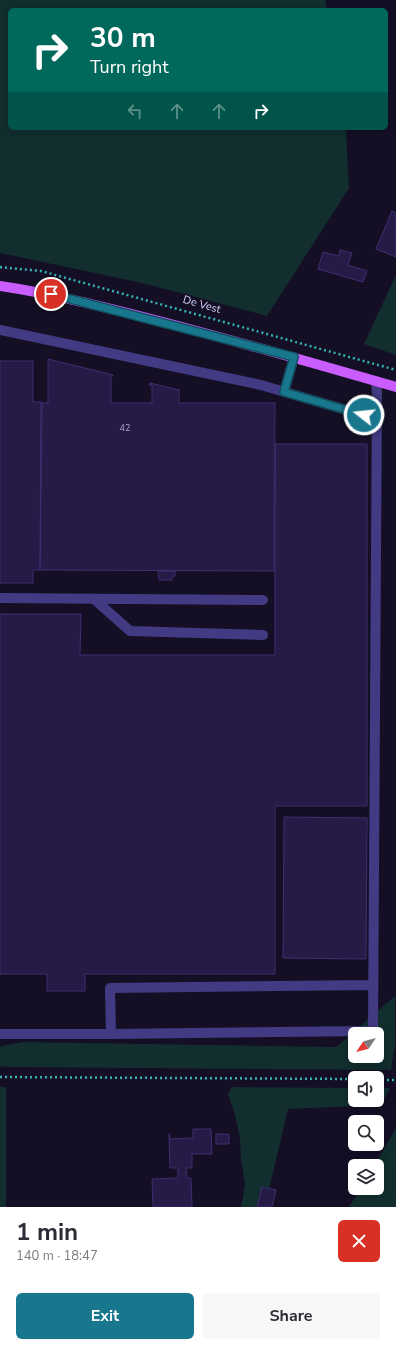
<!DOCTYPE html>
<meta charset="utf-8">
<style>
body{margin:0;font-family:"Nunito Sans",sans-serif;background:#f7f7f7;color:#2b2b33;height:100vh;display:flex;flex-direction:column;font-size:15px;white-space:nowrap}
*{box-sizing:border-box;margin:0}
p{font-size:13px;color:#7c7c81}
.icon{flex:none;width:22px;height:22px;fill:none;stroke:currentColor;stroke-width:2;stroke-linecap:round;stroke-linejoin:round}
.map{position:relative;height:1207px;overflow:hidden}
.drawer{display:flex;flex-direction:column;background:#fff;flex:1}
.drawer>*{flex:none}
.top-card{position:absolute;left:8px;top:8px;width:380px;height:122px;border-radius:6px;box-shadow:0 2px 10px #0003;background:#00695c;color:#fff;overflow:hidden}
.needle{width:26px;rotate:235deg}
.fabs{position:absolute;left:348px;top:1027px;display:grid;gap:8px}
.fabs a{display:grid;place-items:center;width:36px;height:36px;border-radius:6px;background:#fff;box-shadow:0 2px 10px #0003;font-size:20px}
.pin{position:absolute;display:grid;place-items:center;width:34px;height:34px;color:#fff;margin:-17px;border:2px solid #fff;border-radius:50%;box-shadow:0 1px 4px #0007}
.me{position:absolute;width:44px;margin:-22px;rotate:286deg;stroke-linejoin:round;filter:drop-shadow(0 0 3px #0008)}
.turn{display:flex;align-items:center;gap:14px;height:84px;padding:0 16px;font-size:18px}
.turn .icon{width:52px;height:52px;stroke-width:2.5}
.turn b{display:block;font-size:28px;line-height:34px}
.lanes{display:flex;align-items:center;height:38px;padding:0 16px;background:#0003;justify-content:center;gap:20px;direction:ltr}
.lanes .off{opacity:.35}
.round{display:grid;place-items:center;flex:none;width:42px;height:42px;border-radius:6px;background:#f7f7f7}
.summary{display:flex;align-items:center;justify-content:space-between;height:68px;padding:0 16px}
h1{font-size:24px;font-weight:700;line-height:30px}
.cta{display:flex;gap:8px;margin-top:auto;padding:8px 16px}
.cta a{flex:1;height:46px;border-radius:6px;background:#19778d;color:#fff;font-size:16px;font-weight:700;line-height:46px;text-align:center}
.cta a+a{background:#f7f7f7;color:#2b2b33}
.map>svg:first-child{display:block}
.green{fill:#122e2f;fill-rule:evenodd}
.building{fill:#261b46;stroke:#3f2e71}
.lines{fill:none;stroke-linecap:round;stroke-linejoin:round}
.path{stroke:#31b5b5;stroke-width:2.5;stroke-dasharray:2 3;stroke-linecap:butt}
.minor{stroke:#423b83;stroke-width:10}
.major{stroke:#ca5dfd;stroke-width:10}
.route-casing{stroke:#104d5c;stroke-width:10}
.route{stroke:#19778d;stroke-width:7}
.labels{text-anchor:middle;stroke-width:3.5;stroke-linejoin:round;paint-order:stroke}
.number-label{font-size:9px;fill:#aea6d0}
.street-label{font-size:11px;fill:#dbd4fe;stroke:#140f25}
</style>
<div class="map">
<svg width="396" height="1207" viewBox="0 0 396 1207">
<rect width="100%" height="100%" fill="#140f25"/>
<!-- green -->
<path class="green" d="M0,0H325L327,10H10V128H346L349,188L267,316L142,283L0,253Z
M396,275V355L364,344Z
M395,996V1045L391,1070L8,1067L0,1066V1048L1,1046L22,1042L336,1047ZM355,1034H377V1056H355Z
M0,1087H6V1207H0Z
M232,1087L355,1088V1100H377V1088H390L381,1105L288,1109L265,1207H241L245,1185L241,1159L240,1138L235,1115L228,1094Z
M396,1128V1207H349L361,1188H377V1166H374Z"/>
<!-- building -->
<path class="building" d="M392,211L396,213V257L376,249Z
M340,250L352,253L348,265L367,271L363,282L318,269L323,252L339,256Z
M48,359L113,375V376H111V403H152V385H149L150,383L179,390V403H275L274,571L40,570L41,403H48Z
M0,361H33V402H42L40,570H33V583H0Z
M275,444H367V806H275V974H85V991H47V974H0V614H81L80,655H275Z
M158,571H175V576H172V580H159Z
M284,817L367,818L366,959L283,958Z
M193,1129H211L212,1154H192V1168H186L187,1178H191L192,1207H153L152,1179L178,1178V1168H170L169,1134L170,1139L193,1138Z
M216,1134H229V1144H216Z
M262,1187L276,1190L272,1207H257Z"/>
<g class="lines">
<!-- path -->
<path class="path" d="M0,267L41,271L396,370
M0,1077L355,1079
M377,1080H396"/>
<!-- minor -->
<path class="minor" d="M0,330L261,385L377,419
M284,392L294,357
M0,598L263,600
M94,599L130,631L263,635
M373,985L110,988L111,1034L373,1031L377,393L376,381
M0,1034H111"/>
<!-- major -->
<path class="major" d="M0,286C54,294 107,308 159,321C239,342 317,364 396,387"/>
</g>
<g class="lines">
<!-- route casing -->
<g class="route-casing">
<path id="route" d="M51,294L294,357L284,392L364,415"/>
</g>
<!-- route -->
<use href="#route" class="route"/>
</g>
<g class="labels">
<!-- number labels -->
<g class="number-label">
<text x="125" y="431">42</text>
</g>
<!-- street labels -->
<g class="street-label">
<text transform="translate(202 304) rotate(16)" y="4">De Vest</text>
</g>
</g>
</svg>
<div class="fabs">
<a><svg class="needle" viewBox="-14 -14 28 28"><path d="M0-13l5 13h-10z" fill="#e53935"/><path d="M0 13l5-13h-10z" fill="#7c7c81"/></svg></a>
<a><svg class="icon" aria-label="sound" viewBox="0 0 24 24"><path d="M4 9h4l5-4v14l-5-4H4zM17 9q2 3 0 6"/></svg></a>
<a><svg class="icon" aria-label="search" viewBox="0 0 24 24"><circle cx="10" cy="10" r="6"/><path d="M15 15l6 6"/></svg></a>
<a><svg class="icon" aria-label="layers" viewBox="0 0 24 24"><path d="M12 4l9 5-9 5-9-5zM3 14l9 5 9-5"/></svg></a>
</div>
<div class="pin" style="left:51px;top:294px;background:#d93025"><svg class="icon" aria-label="arrive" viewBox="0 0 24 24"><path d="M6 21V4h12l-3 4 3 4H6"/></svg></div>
<svg class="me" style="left:364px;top:415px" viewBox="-20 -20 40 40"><circle r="17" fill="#19778d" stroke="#fff" stroke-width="3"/><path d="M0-11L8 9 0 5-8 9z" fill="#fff"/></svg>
<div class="top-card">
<div class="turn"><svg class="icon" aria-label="right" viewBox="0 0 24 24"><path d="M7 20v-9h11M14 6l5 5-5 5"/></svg><div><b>30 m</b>Turn right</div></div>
<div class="lanes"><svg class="icon off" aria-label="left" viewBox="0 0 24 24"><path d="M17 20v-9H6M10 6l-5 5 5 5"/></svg><svg class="icon off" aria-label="ahead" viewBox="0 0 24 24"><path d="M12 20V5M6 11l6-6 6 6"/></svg><svg class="icon off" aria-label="ahead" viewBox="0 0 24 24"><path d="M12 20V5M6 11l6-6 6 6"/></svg><svg class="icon" aria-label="right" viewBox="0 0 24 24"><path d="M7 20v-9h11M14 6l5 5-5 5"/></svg></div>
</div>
</div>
<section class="drawer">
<div class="summary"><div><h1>1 min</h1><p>140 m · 18:47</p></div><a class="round" style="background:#d93025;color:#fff"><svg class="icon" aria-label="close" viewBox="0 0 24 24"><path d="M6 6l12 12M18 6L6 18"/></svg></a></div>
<div class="cta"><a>Exit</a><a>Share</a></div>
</section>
